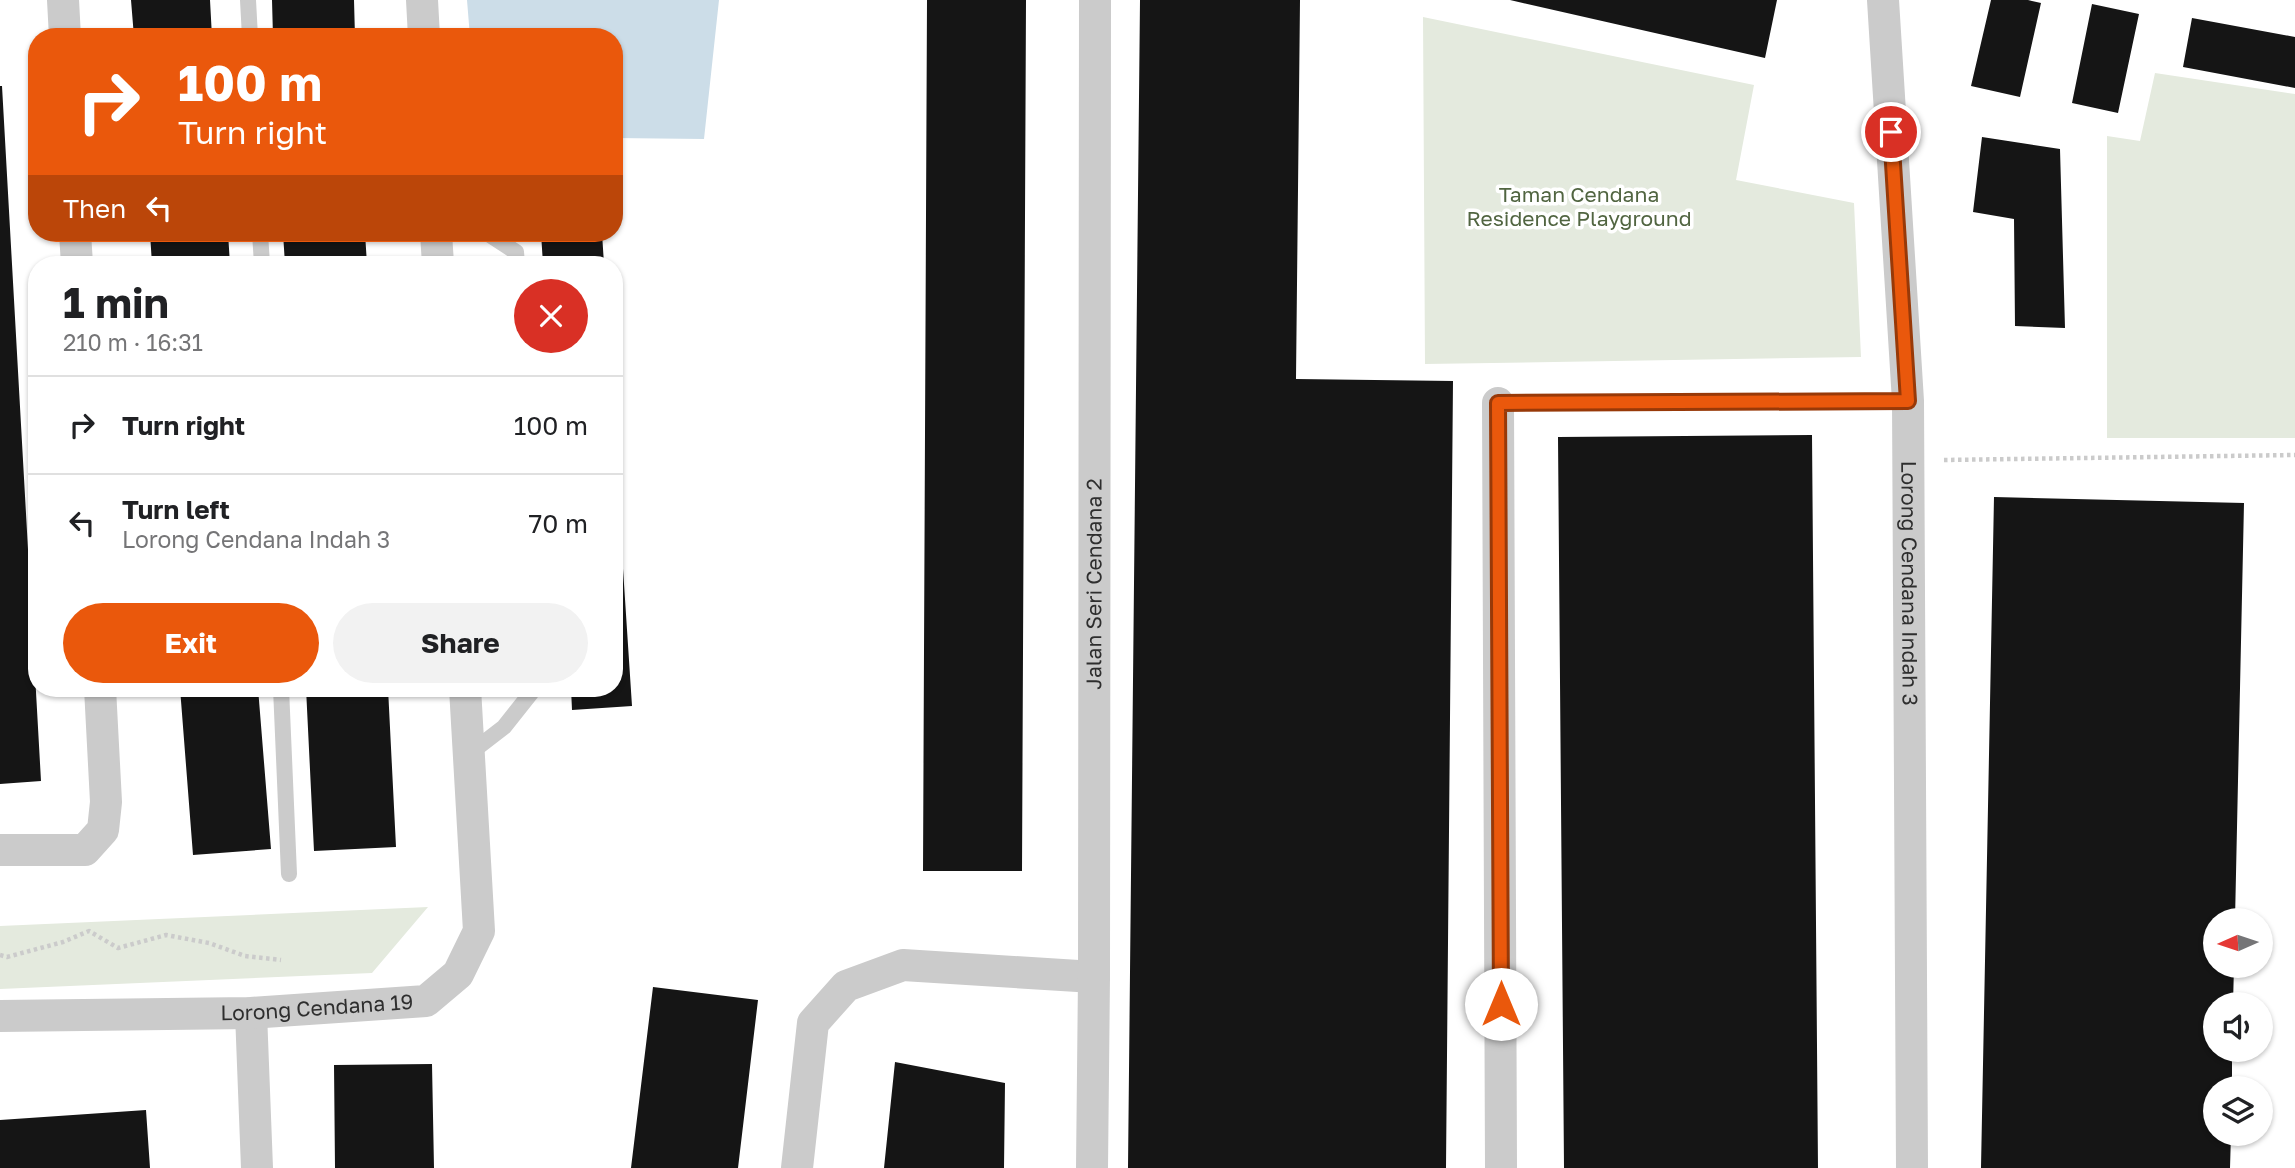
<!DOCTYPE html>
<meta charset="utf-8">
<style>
body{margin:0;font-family:"Golos Text",sans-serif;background:#f2f2f2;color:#202124;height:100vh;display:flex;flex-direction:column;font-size:26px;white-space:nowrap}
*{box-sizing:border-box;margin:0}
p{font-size:23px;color:#757577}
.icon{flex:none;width:38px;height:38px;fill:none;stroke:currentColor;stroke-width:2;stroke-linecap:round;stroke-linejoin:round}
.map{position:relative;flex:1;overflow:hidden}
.side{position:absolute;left:28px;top:256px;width:595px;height:441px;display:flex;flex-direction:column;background:#fff;border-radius:28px;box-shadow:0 2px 5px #0004}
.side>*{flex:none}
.hud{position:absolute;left:28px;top:28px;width:595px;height:214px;border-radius:28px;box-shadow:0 2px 5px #0004;background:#ea580c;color:#fff;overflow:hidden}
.needle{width:46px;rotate:267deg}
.fabs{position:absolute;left:2203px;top:908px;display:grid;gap:14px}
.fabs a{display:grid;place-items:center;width:70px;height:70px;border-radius:50%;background:#fff;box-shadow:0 2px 5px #0004;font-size:35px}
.pin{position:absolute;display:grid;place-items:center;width:60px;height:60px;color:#fff;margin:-30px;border:4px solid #fff;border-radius:50%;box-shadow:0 2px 7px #0007}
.me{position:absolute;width:77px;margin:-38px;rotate:0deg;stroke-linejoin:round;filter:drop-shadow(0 0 5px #0008)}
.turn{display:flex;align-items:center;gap:24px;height:147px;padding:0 35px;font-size:32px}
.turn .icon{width:91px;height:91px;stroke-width:2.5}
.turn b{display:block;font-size:49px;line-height:60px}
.then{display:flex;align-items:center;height:66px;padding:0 35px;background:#0003;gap:14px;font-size:26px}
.round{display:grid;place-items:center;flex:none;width:74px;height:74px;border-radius:37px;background:#f2f2f2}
.head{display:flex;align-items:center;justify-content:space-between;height:119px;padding:0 35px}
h1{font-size:42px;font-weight:700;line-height:52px}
.action{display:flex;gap:14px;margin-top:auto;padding:14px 35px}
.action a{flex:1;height:80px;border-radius:42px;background:#ea580c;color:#fff;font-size:28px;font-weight:700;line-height:80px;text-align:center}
.action a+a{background:#f2f2f2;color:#202124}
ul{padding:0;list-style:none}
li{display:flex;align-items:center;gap:21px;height:98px;padding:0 35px;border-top:2px solid #e0e0e0}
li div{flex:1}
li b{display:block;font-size:26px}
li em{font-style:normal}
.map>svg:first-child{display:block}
.green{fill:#e4eade}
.water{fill:#ccdde8}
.building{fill:#151515}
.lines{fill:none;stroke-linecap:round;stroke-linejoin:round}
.path{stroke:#cbcbcb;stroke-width:4.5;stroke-dasharray:3.5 3.5;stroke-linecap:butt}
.lane{stroke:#cbcbcb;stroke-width:16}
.street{stroke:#cbcbcb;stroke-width:32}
.route-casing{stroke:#983908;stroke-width:18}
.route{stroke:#ea580c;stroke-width:12}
.labels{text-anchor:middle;stroke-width:7;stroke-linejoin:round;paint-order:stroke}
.park-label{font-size:21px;fill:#516541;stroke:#fff}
.street-label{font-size:21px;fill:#2e2e2e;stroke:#fff}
</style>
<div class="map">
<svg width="2295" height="1168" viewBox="0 0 2295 1168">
<rect width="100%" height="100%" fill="#fff"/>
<!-- green -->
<path class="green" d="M1423,17L1754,85L1736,180L1854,203L1861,357L1425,364Z
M2155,73L2295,94V438H2107V136L2140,141Z
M428,907L372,973L0,989V926Z"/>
<!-- water -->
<path class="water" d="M467,0H719L704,139L614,138V37H470Z"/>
<!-- building -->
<path class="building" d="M131,0H210L212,37H134Z
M272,0H354L355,37H273Z
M927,0H1026L1022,871H923Z
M1140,0H1300L1296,379L1453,381L1446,1168H1128Z
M1510,0H1777L1765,58Z
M1991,0H2028L2041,3L2020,97L1971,86Z
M2092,4L2139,14L2118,113L2072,103Z
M2192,18L2295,37V88L2183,67Z
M0,86H2L41,781L0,784Z
M1982,137L2060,149L2065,328L2015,326L2014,219L1973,212Z
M150,233H228L230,264H152Z
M283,233H365L367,264H285Z
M541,233H602L604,264H543Z
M1812,435L1818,1168H1564L1558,437Z
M614,462H616L632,706L572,710L571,688H614Z
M1994,497L2244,503L2235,920H2216V966H2234L2233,1004H2216V1050H2232V1088H2216V1134H2231L2230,1168H1981Z
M180,688H258L271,849L193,855Z
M306,688H388L396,847L314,851Z
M653,987L758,1000L738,1168H631Z
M895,1062L1005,1083L1004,1168H884Z
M432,1064L434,1168H335L334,1065Z
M146,1110L150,1168H0V1120Z"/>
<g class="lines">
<!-- path -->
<path class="path" d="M1944,460L2295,455
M0,955L7,957L63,942L89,931L118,948L166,935L209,943L245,956L281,960"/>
<!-- lane -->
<path class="lane" d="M248,0L250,37
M260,233L262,264
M487,233L516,252L517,264
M1498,403L1908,401
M281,688L289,874
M469,754L504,727L531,693V688"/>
<!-- street -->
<g class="street">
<path d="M63,0L65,37"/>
<path d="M422,0L424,37"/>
<path id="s1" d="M1883,0L1908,401L1912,1168"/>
<path d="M75,233L77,264"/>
<path d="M436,233L438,264"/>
<path d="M1498,403L1501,1168"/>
<path d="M0,850H85L103,830L106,802L100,688"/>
<path d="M251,1013L257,1168"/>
<path id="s2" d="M0,1016L251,1013L426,1001L458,974L479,931L465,688"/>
<path d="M797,1168L813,1023L846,986L903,965L1094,977"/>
<path id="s3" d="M1092,1168L1094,977L1095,0"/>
</g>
</g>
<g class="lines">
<!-- route casing -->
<g class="route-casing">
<path id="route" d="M1501,1004L1498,403L1908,401L1891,132"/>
</g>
<!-- route -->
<use href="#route" class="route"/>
</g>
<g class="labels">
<!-- park labels -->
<g class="park-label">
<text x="1579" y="202">Taman Cendana<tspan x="1579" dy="24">Residence Playground</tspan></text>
</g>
<!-- street labels -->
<g class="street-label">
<text dy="7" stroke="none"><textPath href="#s3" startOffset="584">Jalan Seri Cendana 2</textPath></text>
<text dy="7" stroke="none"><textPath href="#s1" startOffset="584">Lorong Cendana Indah 3</textPath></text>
<text dy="7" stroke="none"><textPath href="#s2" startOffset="317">Lorong Cendana 19</textPath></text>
</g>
</g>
</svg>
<div class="fabs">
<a><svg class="needle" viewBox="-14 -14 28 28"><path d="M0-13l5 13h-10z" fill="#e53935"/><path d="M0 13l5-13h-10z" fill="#757577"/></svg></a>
<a><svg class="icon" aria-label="sound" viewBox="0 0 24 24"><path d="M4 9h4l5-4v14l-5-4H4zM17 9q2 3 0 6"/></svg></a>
<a><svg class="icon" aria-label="layers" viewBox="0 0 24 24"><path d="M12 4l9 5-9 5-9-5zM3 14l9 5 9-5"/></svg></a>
</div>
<div class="pin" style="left:1891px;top:132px;background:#d93025"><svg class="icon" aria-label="arrive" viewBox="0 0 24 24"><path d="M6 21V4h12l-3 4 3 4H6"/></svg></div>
<svg class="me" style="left:1501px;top:1004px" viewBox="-20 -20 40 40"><circle r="19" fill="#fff"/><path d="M0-13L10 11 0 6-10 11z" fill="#ea580c"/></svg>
<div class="hud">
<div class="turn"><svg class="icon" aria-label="right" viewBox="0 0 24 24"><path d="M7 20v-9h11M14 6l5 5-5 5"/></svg><div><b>100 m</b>Turn right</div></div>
<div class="then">Then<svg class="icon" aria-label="left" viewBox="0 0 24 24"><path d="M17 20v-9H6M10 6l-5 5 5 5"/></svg></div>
</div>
<section class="side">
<div class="head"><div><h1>1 min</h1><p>210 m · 16:31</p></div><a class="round" style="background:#d93025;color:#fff"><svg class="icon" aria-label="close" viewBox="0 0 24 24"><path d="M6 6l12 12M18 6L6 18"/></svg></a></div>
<ul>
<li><svg class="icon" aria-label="right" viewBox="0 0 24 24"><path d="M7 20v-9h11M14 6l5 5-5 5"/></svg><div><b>Turn right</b></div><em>100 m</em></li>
<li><svg class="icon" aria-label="left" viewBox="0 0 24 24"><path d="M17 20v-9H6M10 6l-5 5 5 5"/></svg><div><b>Turn left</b><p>Lorong Cendana Indah 3</p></div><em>70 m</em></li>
</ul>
<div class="action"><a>Exit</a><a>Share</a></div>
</section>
</div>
